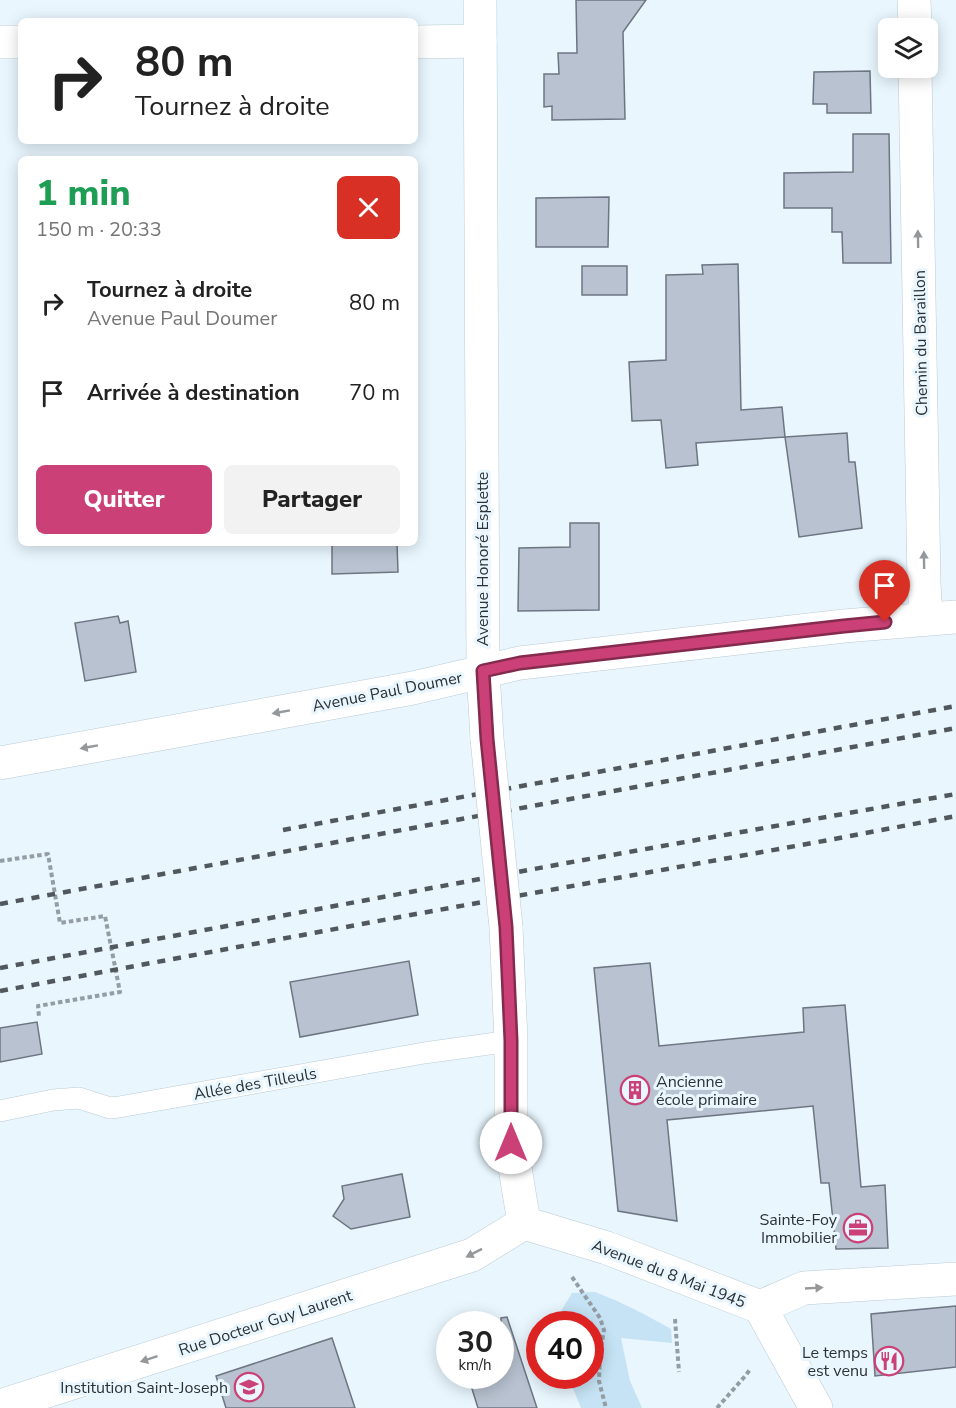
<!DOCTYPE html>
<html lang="fr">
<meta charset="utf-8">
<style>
body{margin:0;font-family:"Nunito Sans",sans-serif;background:#f2f2f2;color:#222;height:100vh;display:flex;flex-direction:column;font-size:22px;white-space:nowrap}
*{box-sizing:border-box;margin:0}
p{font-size:20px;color:#767676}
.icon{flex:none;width:33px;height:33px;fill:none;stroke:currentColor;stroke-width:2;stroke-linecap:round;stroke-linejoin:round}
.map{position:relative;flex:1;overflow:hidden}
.sheet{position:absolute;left:18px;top:156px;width:400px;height:390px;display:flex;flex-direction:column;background:#fff;border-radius:9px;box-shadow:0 3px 15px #0003}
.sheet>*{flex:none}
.top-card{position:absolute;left:18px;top:18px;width:400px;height:126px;border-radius:9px;box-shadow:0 3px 15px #0003;background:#fff;color:#222;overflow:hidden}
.controls{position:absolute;left:878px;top:18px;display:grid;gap:12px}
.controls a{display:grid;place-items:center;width:60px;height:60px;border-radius:9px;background:#fff;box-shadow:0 3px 15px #0003;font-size:30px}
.speed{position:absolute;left:436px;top:1311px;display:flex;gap:12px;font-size:30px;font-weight:700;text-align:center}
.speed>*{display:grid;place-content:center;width:78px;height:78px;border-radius:50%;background:#fff;box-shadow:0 3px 15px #0003;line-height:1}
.speed small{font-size:15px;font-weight:400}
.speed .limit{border:9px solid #d22;background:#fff;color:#111}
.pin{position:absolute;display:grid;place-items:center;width:51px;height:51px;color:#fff;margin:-62px -26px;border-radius:50% 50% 50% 0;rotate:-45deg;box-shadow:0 0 6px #0007}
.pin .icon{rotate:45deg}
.me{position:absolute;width:66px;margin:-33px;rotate:0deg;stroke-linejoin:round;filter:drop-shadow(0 0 4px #0008)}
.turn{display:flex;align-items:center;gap:21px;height:126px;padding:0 18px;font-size:27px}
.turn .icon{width:78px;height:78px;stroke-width:2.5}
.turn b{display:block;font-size:42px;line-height:51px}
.round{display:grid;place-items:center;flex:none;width:63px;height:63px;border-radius:9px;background:#f2f2f2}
.head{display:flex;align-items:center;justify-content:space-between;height:102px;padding:0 18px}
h1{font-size:36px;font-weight:800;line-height:45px;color:#1e9e55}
.cta{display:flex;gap:12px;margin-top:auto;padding:12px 18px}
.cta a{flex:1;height:69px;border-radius:9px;background:#cb4177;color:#fff;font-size:24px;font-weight:800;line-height:69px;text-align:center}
.cta a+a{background:#f2f2f2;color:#222}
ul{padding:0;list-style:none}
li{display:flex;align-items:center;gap:18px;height:90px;padding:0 18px}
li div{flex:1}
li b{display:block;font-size:22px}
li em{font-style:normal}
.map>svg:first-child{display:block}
.green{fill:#c5e3f4}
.building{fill:#b8c2d0;stroke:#6d7582;stroke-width:1.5}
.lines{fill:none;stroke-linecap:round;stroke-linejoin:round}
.service-casing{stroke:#bacbd4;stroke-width:22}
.minor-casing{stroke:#bacbd4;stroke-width:34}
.tertiary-casing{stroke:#bacbd4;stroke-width:34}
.path{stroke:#949da4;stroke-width:4;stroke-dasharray:4.5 3;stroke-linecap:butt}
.service{stroke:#fff;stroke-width:21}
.minor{stroke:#fff;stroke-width:33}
.tertiary{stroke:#fff;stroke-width:33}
.rail{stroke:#51585d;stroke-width:4.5;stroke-dasharray:8 8;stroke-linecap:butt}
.tertiary-bridge-casing{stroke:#bacbd4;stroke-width:34;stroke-linecap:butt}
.tertiary-bridge{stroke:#fff;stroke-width:33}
.oneway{fill:#95989a}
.route-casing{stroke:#842a4d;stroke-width:15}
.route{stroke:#cb4177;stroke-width:10}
.labels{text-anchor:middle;stroke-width:6;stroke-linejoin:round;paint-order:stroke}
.street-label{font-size:16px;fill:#2b3135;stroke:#e9f6fe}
.poi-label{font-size:16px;fill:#2b3135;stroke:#e9f6fe;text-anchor:end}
</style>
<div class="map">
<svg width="956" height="1408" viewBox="0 0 956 1408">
<rect width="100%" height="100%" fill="#e9f6fe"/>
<!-- green -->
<path class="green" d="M595,1292C622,1302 646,1315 671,1329L672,1343L621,1338L630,1381L642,1408H581L568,1376H591V1324H548V1323L556,1319L572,1293Z"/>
<!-- building -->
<path class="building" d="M576,0H646L623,32L625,119L552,120V106L544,107V74H559L558,53H577Z
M870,71L871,113H827V104H813L814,72Z
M853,134H889L891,263H843L842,232H832V208H784V173L853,172Z
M609,197L608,247H536V198Z
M738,264L741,410L782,407L785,437L847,433L849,462H855L862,528L799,537L785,437L696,443L698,465L666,468L661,420L632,421L629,362L666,360V275L703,274L702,265Z
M582,266H627V295H582Z
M570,523H599V610L518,611L519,548L570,547Z
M332,543H397L398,572L332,574Z
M118,616L120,623L128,621L136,672L85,681L75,623Z
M409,961L418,1015L300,1037L290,982Z
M650,963L659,1046L804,1032L803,1008L845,1005L861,1187L885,1185L888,1248L836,1249L829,1183H821L813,1106L667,1120L677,1221L618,1211L594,968Z
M37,1022L42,1054L0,1062V1028Z
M402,1174L410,1217L351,1229L333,1216L344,1199L342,1186Z
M956,1306V1367L875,1376L871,1314Z
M507,1317L537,1408H478L468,1376H501V1318Z
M332,1338L355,1408H226L216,1376Z"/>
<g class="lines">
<!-- service casing -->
<g class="service-casing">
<path id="service" d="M0,1111L53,1100L79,1098L110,1108L119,1107L424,1053L511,1041"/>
</g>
<!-- minor casing -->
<g class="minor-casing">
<path id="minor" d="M914,0L915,28
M0,42H21
M416,42L480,41
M915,68L924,583L926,619
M0,763L413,688L520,663L844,626L956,617
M0,1406L472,1255L524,1223"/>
</g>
<!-- tertiary casing -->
<g class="tertiary-casing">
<path id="tertiary" d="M480,0L483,671L487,739
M506,927L511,1041V1143L524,1223L607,1248L760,1307L804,1288L956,1279
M760,1307L816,1408"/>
</g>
<!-- path -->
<path class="path" d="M0,861L48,854L60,923L105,916L120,992L38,1006L39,1017
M572,1277L600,1318L604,1330L600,1353L599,1381L606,1408
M675,1319L679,1372
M717,1408L746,1375L751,1368"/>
<!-- service -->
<use href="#service" class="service"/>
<!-- minor -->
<use href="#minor" class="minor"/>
<!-- tertiary -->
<use href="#tertiary" class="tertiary"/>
<!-- rail -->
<path class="rail" d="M283,830L956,706
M0,904L956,728
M0,968L561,864L956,794
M0,991L416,914L818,842L956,816"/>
<!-- tertiary-bridge casing -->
<g class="tertiary-bridge-casing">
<path id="tertiary-bridge" d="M487,739L506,927"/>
</g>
<!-- tertiary-bridge -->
<use href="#tertiary-bridge" class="tertiary-bridge"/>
</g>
<!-- one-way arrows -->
<defs><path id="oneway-solid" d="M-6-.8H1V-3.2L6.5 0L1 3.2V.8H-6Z" transform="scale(1.5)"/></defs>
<g class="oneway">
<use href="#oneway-solid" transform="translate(918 239) rotate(-91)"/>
<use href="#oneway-solid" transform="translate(924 560) rotate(-91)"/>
<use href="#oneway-solid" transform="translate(281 712) rotate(170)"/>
<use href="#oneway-solid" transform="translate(89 747) rotate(170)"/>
<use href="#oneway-solid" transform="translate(474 1253) rotate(153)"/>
<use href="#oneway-solid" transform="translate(814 1288) rotate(-3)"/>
<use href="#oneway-solid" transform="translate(149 1359) rotate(162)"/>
</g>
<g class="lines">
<!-- route casing -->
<g class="route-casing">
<path id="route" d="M511,1143V1041L506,927L487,739L483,671L520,663L844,626L885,622"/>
</g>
<!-- route -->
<use href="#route" class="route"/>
</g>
<!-- icons -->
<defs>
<g id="building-ring" transform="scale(1.5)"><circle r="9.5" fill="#e9f6fe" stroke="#cb4177" stroke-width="1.5"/><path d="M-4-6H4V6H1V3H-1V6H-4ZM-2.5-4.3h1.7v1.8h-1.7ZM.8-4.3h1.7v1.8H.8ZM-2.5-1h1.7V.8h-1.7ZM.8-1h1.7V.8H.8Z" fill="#cb4177"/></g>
<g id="office-ring" transform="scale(1.5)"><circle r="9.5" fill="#e9f6fe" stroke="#cb4177" stroke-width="1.5"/><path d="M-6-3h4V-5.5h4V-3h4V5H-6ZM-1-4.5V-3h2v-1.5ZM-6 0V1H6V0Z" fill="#cb4177"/></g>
<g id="restaurant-ring" transform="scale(1.5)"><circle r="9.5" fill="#e9f6fe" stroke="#cb4177" stroke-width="1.5"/><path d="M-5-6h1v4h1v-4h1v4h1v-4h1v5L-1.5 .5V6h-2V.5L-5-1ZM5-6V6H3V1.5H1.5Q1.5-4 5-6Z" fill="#cb4177"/></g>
<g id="school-ring" transform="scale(1.5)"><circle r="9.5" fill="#e9f6fe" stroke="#cb4177" stroke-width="1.5"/><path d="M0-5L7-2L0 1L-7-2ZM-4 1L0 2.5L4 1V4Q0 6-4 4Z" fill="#cb4177"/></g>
</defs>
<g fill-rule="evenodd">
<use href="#building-ring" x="635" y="1090"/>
<use href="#office-ring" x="858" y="1228"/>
<use href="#restaurant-ring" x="889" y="1361"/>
<use href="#school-ring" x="249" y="1387"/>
</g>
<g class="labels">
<!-- street labels -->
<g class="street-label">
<text transform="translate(920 343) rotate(-91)" y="6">Chemin du Baraillon</text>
<text transform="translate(482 559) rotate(-90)" y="6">Avenue Honoré Esplette</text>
<text transform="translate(387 691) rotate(-11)" y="6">Avenue Paul Doumer</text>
<text transform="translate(255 1083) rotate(-10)" y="6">Allée des Tilleuls</text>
<text transform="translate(669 1273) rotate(21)" y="6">Avenue du 8 Mai 1945</text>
<text transform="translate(265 1322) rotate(-18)" y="6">Rue Docteur Guy Laurent</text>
</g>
<!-- poi labels -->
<g class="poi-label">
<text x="656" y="1087" text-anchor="start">Ancienne<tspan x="656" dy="18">école primaire</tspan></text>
<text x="837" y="1225">Sainte-Foy<tspan x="837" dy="18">Immobilier</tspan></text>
<text x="868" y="1358">Le temps<tspan x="868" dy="18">est venu</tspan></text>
<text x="228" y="1393">Institution Saint-Joseph</text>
</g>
</g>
</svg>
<div class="controls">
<a><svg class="icon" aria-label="layers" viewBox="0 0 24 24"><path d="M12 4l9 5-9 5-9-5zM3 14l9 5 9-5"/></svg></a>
</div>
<div class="speed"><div>30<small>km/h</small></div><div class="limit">40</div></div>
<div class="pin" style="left:885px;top:622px;background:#d93025"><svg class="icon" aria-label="arrive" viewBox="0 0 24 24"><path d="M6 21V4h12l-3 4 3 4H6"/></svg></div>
<svg class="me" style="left:511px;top:1143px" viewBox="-20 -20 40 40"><circle r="19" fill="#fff"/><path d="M0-13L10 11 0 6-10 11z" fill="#cb4177"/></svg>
<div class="top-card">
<div class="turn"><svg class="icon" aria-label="right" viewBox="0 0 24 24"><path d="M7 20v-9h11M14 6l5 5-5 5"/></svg><div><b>80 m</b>Tournez à droite</div></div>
</div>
<section class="sheet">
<div class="head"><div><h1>1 min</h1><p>150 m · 20:33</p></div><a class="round" style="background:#d93025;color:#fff"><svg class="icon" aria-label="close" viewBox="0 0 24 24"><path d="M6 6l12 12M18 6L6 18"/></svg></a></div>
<ul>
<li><svg class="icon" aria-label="right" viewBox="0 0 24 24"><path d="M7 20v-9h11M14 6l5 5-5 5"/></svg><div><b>Tournez à droite</b><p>Avenue Paul Doumer</p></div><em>80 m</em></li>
<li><svg class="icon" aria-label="arrive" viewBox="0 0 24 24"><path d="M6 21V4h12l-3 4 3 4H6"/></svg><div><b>Arrivée à destination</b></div><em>70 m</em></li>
</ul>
<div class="cta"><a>Quitter</a><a>Partager</a></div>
</section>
</div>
